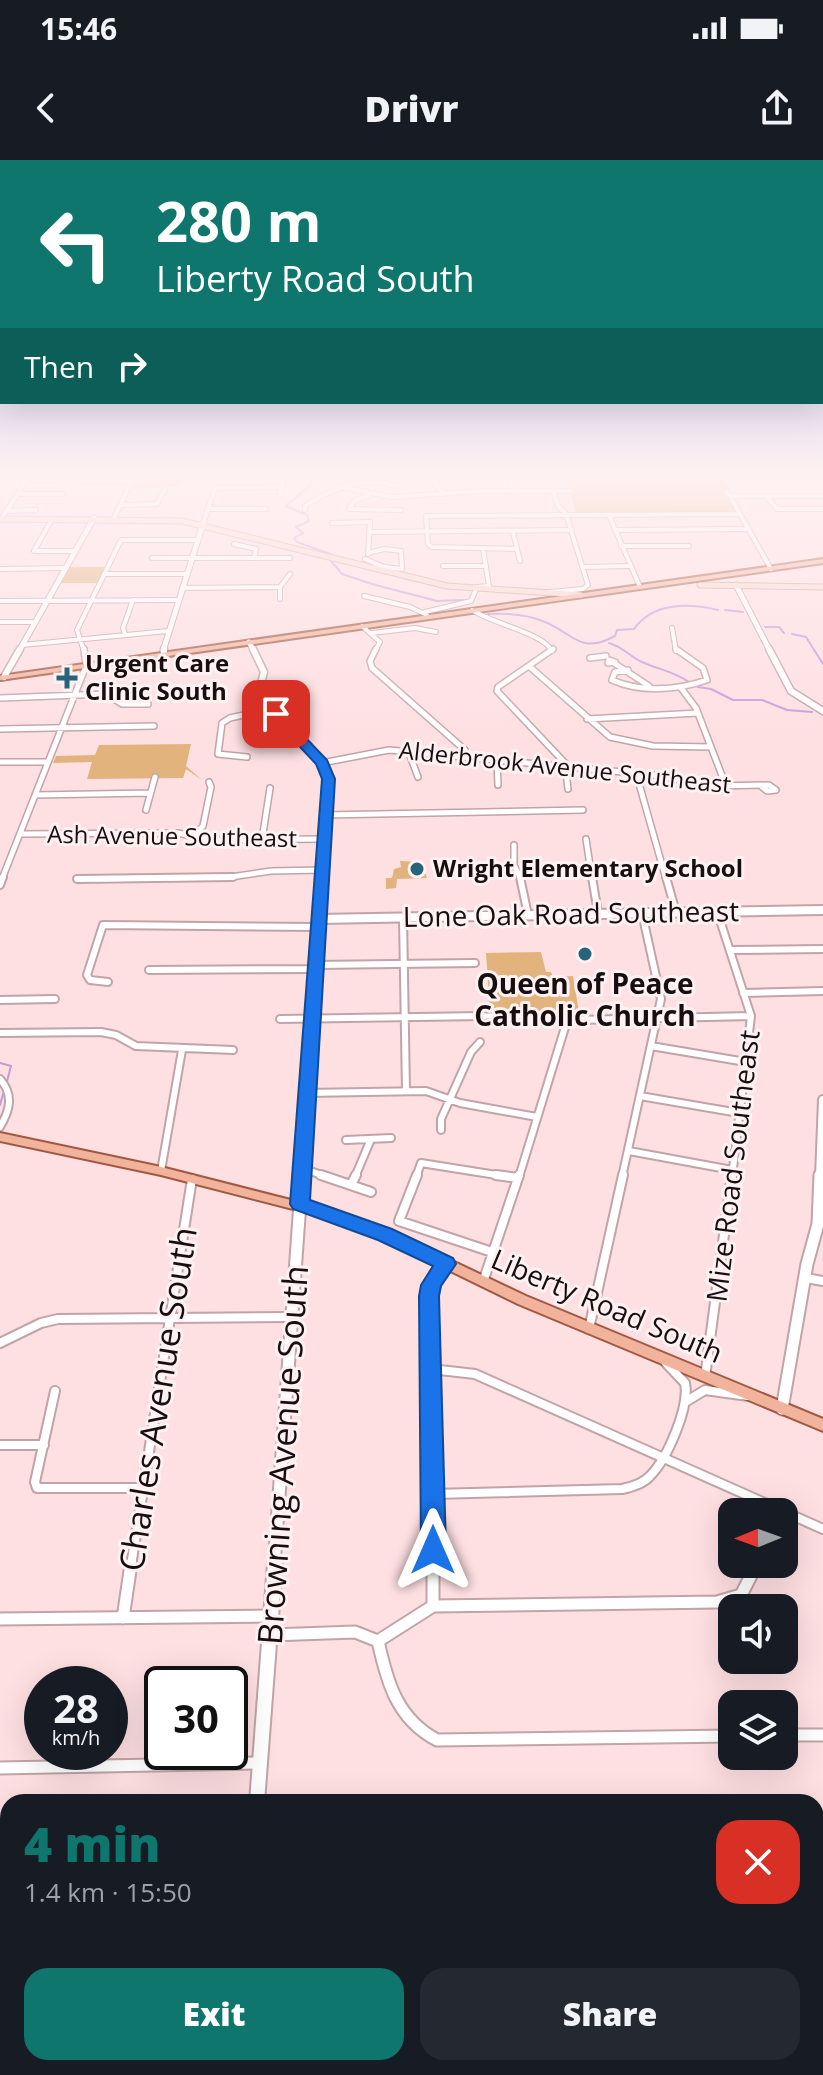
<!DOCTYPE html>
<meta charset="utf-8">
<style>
body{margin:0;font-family:"Open Sans",sans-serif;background:#242831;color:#f1f3f6;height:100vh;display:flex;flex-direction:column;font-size:30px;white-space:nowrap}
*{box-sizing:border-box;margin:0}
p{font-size:26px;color:#9ea1a6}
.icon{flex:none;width:44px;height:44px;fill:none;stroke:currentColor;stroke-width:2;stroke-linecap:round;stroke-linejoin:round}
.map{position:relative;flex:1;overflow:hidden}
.panel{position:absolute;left:0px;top:1634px;width:824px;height:282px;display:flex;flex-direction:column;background:#171b24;border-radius:24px 24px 0 0;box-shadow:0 8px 32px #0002}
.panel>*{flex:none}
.guide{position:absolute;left:0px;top:0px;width:824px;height:244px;box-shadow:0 8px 32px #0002;background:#0f766e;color:#fff;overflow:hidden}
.needle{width:52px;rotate:269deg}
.tools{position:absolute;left:718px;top:1338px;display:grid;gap:16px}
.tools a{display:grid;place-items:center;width:80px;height:80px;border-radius:16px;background:#171b24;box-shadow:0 8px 32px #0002;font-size:40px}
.speed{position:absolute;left:24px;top:1506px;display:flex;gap:16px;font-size:40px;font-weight:700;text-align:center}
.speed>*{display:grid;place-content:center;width:104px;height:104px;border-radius:50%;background:#171b24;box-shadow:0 8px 32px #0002;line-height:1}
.speed small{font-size:20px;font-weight:400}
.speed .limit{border:4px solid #111;border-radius:12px;background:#fff;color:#111}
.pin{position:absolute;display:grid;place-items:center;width:68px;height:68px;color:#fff;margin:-34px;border-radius:16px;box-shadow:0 4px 12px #0006}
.me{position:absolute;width:88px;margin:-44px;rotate:0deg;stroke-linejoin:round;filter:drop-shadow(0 0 6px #0008)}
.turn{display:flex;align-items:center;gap:28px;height:168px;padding:0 24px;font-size:36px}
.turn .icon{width:104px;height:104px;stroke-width:2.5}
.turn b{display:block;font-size:56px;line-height:68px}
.then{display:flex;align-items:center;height:76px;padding:0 24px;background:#0003;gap:16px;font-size:30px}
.round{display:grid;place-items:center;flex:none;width:84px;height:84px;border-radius:24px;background:#242831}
.summary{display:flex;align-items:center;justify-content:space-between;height:136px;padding:0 24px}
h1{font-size:48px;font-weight:800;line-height:60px;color:#0f766e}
.primary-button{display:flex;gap:16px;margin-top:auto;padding:16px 24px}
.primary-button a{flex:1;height:92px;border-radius:24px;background:#0f766e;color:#fff;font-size:32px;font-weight:800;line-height:92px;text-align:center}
.primary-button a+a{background:#242831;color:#f1f3f6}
.status{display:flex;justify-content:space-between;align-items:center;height:56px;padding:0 40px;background:#171b24;direction:ltr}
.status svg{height:22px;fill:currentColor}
header{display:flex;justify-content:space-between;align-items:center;height:104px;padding:0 24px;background:#171b24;font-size:36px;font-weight:800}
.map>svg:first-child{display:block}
.green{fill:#e3b37d}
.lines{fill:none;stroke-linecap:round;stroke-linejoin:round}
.stream{stroke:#c49adb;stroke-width:2}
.pedestrian-casing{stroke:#c1a4a7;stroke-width:9}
.minor-far4-casing{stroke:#c1a4a7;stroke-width:6}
.minor-far3-casing{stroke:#c1a4a7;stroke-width:8}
.minor-far2-casing{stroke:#c1a4a7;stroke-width:10}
.minor-far1-casing{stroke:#c1a4a7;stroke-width:12}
.minor-casing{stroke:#c1a4a7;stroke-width:15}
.tertiary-far4-casing{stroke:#c1a4a7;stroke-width:7}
.tertiary-far3-casing{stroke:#c1a4a7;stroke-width:9}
.tertiary-far2-casing{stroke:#c1a4a7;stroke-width:12}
.tertiary-far1-casing{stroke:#c1a4a7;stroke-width:15}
.tertiary-casing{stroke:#c1a4a7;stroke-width:18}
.secondary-casing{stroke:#c1a4a7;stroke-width:7}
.primary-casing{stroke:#a05940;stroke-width:4}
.pedestrian{stroke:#fff;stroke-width:5}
.minor-far4{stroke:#fff;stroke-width:4}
.minor-far3{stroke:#fff;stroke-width:5}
.minor-far2{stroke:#fff;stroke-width:6}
.minor-far1{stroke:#fff;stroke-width:8}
.minor{stroke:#fff;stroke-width:11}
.tertiary-far4{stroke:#fff;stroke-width:5}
.tertiary-far3{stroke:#fff;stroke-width:6}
.tertiary-far2{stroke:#fff;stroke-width:8}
.tertiary-far1{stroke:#fff;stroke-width:11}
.tertiary{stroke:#fff;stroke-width:14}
.secondary{stroke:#f9d9ce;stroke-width:5}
.primary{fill:#f2b39d;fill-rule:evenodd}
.route{fill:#1a73e8;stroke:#114b97;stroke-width:2}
.poi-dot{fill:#27637a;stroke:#fef1f2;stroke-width:3}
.labels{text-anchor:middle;stroke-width:6;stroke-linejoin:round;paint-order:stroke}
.far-poi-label{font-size:24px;font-weight:bold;fill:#180e0f;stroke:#fef1f2;text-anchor:start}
.far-street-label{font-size:24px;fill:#180e0f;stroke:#fef1f2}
.street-label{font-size:28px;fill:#180e0f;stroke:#fef1f2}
.poi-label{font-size:28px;font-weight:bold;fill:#180e0f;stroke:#fef1f2}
.near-street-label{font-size:34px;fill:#180e0f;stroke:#fef1f2}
</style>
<div class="status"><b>15:46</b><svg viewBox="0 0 49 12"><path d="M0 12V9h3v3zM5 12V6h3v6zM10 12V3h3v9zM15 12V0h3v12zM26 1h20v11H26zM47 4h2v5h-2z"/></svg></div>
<header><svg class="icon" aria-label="back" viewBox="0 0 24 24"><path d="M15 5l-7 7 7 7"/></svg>Drivr<svg class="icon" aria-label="share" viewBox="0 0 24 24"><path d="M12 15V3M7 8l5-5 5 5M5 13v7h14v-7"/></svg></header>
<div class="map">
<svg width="823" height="1915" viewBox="0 0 823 1915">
<rect width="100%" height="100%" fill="#fedfe2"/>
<!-- green -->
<path class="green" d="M139,316H184L180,326H184L133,329Z
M566,316H766L768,319H724L730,329L723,333L737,352L577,356Z
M69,407H105L98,423H61Z
M191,584L186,606L202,620L186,609L183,618L87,619L92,602L53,603L56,596L95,595L99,585Z
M400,701L422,702L427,718L397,719L396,728L386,729V718H392L394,709L401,707Z
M541,792L546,812H551L553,817L573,816L579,852L490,850L486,793Z"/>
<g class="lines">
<!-- stream -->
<path class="stream" d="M313,316L310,320L313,323L286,346L307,355L309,361L296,367L303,373L294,378L297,382L330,394
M331,401L342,414L372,424L437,441L463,440
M725,450L743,452
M488,454C507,453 527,454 545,462C574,474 580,495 615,476L617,470L634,469C653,442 689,443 718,450
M765,467H779L784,473
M792,474L806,477L823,504
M609,483C623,487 629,496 642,502C659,510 671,510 689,522
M698,527L711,529L733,540H762L787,550L812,552
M0,903L11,906L6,925
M0,945L4,931"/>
<!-- pedestrian casing -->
<g class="pedestrian-casing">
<path id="pedestrian" d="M484,856H559L569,861"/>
</g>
<!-- minor-far4 casing -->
<g class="minor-far4-casing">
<path id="minor-far4" d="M9,316L22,320H58
M82,316L79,320L82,322L132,321
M197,316L199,319
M242,316H284L280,336
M444,316L435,320V325L446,334
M461,316L472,319
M510,316L513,331
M340,327L392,337L483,331H571
M727,331L771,409
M17,334H63
M368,336L354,341L349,349L401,350
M730,336H823
M766,336L777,349H823
M121,345L157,344L165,329
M207,349H266
M305,350V346C335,327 363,316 398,326
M6,351L36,350
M609,355L640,427
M114,358L134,316
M1,359L27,320
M52,359L34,391H75
M332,363L370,362L368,394
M203,364L215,328L283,327
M615,370L747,369
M370,372L572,370
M513,372L520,401
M234,384L256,389L254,398
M621,386H689
M517,389L432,387L428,384L426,356L739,354
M152,398H290
M365,399L384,407L402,409L401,391L384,389L368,393
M443,406H486
M583,407L629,406
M0,409L65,408
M104,414H186
M182,428L280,427
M550,432L583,429L588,425L566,354L558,346L553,331
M364,436L410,447L427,455
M280,439V427L290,414
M0,441L178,440
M472,450C493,464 543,473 552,491
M425,452L471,441L477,427L489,426L483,389
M0,462H35
M362,466L380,482L375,491
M672,468L676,491
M372,473L415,468L436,472
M125,474L123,468L133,440
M22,485L168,471
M84,491L77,470L121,380H197"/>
</g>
<!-- minor-far3 casing -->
<g class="minor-far3-casing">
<path id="minor-far3" d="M376,489L370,501L372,508L465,590L467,597
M553,489L498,527L497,531L565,603L568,629
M590,498L606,496
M609,500L615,502L608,503Z
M614,503L649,526
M530,507L610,577L653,586L711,587
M628,510L615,512L612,520C641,533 678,530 707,520L703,508L676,489
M681,528L696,548L726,626
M0,538L106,534L122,544H148
M587,559L698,553
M0,569L154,566
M409,593L418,617
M247,597L218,594L222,563L230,558L271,549
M497,600L498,625
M0,602H48
M322,603L389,590L654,615L714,626L769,625L776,630L767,631L761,626
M636,613L666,719
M35,635L150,633
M146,650L155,617
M325,655L583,650
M20,674L178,673L209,680L325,679
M192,677L203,666L211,627L209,622
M586,679L592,719
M262,680L270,628
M514,685V705L521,719
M2,719L86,506L84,489
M96,719L231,717L271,711L324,710"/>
</g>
<!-- minor-far2 casing -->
<g class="minor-far2-casing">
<path id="minor-far2" d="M520,717L528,755
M592,717L598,753
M666,717L676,752
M77,719L233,717
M0,725L3,717
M717,751L751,856L732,1017
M403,757L406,931
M730,790L823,789
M315,805L475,803
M149,810L315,809
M108,822L90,820L87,815L103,765L318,767
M743,833L823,831
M0,840L55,839
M280,859L484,856
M0,873L101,872L116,875L136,886L233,890
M651,886L746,902
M0,919C14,935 10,950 0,967
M306,933L426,931L460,943L537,957
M640,936L739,953
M441,970V959L471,892L480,882
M346,980L391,978
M629,991L732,1010
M302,1008L327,1017
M161,1011L182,890
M355,1017L371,979
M416,1017L421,1003L509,1017
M519,1017L566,864L576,860L751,856
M622,1017L661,839L642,753"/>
</g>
<!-- minor-far1 casing -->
<g class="minor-far1-casing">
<path id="minor-far1" d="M321,1015L371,1032
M417,1015L399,1061L495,1093
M496,1015L518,1018
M351,1025L356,1015
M806,1118L823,1121
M483,1122L519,1015
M589,1169L623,1015
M0,1183L41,1163L58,1159L293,1157
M431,1209L475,1214L823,1369
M705,1217L732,1015
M55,1231L35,1322L37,1328H143
M687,1241L705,1230L748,1236
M0,1285H44
M434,1334L622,1329C632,1327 643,1324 650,1316C667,1299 690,1247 685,1223L666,1203
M131,1406L192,1019
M433,1406L429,1136L431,1125L446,1104"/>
</g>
<!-- minor casing -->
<g class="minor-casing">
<path id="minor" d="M433,1446V1404
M123,1458L131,1404
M0,1459L272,1456
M271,1475L355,1472L378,1481L433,1446L717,1442L741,1435L757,1404
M378,1481C387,1522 397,1559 437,1580L732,1576
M784,1575H823
M0,1608L260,1603
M0,1743H8
M816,1802H823
M98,1908V1915
M668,1908L669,1915"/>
</g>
<!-- tertiary-far4 casing -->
<g class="tertiary-far4-casing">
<path id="tertiary-far4" d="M736,425L770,491
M249,482L254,491
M19,491L94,358
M163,491L203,364"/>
</g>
<!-- tertiary-far3 casing -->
<g class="tertiary-far3-casing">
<path id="tertiary-far3" d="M164,489V495
M253,489L264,512L259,531L262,539L322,603L328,619L322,719
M769,489L791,531L823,551
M4,517L20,489"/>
</g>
<!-- tertiary-far2 casing -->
<g class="tertiary-far2-casing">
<path id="tertiary-far2" d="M319,759L823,750
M302,1017L322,717
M820,1017L823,940"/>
</g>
<!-- tertiary-far1 casing -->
<g class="tertiary-far1-casing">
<path id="tertiary-far1" d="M782,1249L807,1104L818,1064L820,1015
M274,1406L302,1015"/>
</g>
<!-- tertiary casing -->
<g class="tertiary-casing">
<path id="tertiary" d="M257,1642L275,1404
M233,1915L234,1908"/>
</g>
<!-- secondary casing -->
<g class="secondary-casing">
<path id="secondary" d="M0,359L182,361L447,426L581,435
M700,425L823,427"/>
</g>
<!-- primary casing -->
<g class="primary-casing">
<path id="primary" d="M823,399V403L0,520V516Z
M0,973L161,1007L334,1051L389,1071L526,1136L823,1259V1271L518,1144L381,1077L328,1058L161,1015L0,981Z"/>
</g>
<!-- pedestrian -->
<use href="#pedestrian" class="pedestrian"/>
<!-- minor-far4 -->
<use href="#minor-far4" class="minor-far4"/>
<!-- minor-far3 -->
<use href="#minor-far3" class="minor-far3"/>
<!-- minor-far2 -->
<use href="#minor-far2" class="minor-far2"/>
<!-- minor-far1 -->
<use href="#minor-far1" class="minor-far1"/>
<!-- minor -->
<use href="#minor" class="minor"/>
<!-- tertiary-far4 -->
<use href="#tertiary-far4" class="tertiary-far4"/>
<!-- tertiary-far3 -->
<use href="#tertiary-far3" class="tertiary-far3"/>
<!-- tertiary-far2 -->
<use href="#tertiary-far2" class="tertiary-far2"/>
<!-- tertiary-far1 -->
<use href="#tertiary-far1" class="tertiary-far1"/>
<!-- tertiary -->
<use href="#tertiary" class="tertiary"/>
<!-- secondary -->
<use href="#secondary" class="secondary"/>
<!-- primary -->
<use href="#primary" class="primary"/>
</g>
<!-- sky -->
<linearGradient id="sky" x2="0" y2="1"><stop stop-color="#99aae3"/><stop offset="0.54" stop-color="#fff1f2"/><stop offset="1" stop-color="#fff1f2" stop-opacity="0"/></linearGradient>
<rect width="823" height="584" fill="url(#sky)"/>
<!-- route -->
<path class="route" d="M272,552H281L327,600L335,619L310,1040L392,1069L453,1098L456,1104L441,1126L439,1136L446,1390L442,1398L433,1401L425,1398L421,1390L419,1136L421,1125L433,1106L378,1080L293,1049L290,1044L322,619L316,604L272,557Z"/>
<!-- markers -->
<g class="poi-dot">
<path d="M63 506h8v8h8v8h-8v8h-8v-8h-8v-8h8z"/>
<circle cx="417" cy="709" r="8"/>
<circle cx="585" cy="794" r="8"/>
</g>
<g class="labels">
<!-- far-poi labels -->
<g class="far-poi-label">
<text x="85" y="512">Urgent Care<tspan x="85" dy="28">Clinic South</tspan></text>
<text x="433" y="717">Wright Elementary School</text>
</g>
<!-- far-street labels -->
<g class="far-street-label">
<text transform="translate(565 608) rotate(6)" y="8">Alderbrook Avenue Southeast</text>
<text transform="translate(172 677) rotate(1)" y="8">Ash Avenue Southeast</text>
</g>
<!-- street labels -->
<g class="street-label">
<text transform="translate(571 754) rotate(-1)" y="10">Lone Oak Road Southeast</text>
<text transform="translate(733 1006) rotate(-83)" y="10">Mize Road Southeast</text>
<text transform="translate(607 1146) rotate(23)" y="10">Liberty Road South</text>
</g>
<!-- poi labels -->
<g class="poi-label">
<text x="585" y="834">Queen of Peace<tspan x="585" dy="32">Catholic Church</tspan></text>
</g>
<!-- near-street labels -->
<g class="near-street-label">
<text transform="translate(158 1239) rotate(-81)" y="12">Charles Avenue South</text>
<text transform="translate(283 1295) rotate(-86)" y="12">Browning Avenue South</text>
</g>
</g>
</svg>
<div class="tools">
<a><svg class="needle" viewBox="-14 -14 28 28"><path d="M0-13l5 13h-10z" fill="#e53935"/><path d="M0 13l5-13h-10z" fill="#9ea1a6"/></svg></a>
<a><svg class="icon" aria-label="sound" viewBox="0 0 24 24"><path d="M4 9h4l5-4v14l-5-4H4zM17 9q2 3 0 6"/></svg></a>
<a><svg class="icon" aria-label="layers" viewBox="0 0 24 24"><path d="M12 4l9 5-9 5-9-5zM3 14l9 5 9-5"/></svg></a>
</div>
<div class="speed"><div>28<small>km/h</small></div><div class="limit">30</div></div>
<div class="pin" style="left:276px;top:554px;background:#d93025"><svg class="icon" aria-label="arrive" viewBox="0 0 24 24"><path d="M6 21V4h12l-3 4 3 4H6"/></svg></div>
<svg class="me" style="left:433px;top:1390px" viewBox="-20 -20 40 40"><path d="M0-17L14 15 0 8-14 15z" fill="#1a73e8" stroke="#fff" stroke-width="4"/></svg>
<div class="guide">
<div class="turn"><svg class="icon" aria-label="left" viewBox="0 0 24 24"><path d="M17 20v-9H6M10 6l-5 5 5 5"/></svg><div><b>280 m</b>Liberty Road South</div></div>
<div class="then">Then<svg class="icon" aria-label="right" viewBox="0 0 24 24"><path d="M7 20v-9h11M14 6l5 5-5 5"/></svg></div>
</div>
<section class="panel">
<div class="summary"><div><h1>4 min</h1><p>1.4 km · 15:50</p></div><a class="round" style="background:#d93025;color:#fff"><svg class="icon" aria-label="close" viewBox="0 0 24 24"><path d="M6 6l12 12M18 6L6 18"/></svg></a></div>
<div class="primary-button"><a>Exit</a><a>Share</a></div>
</section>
</div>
